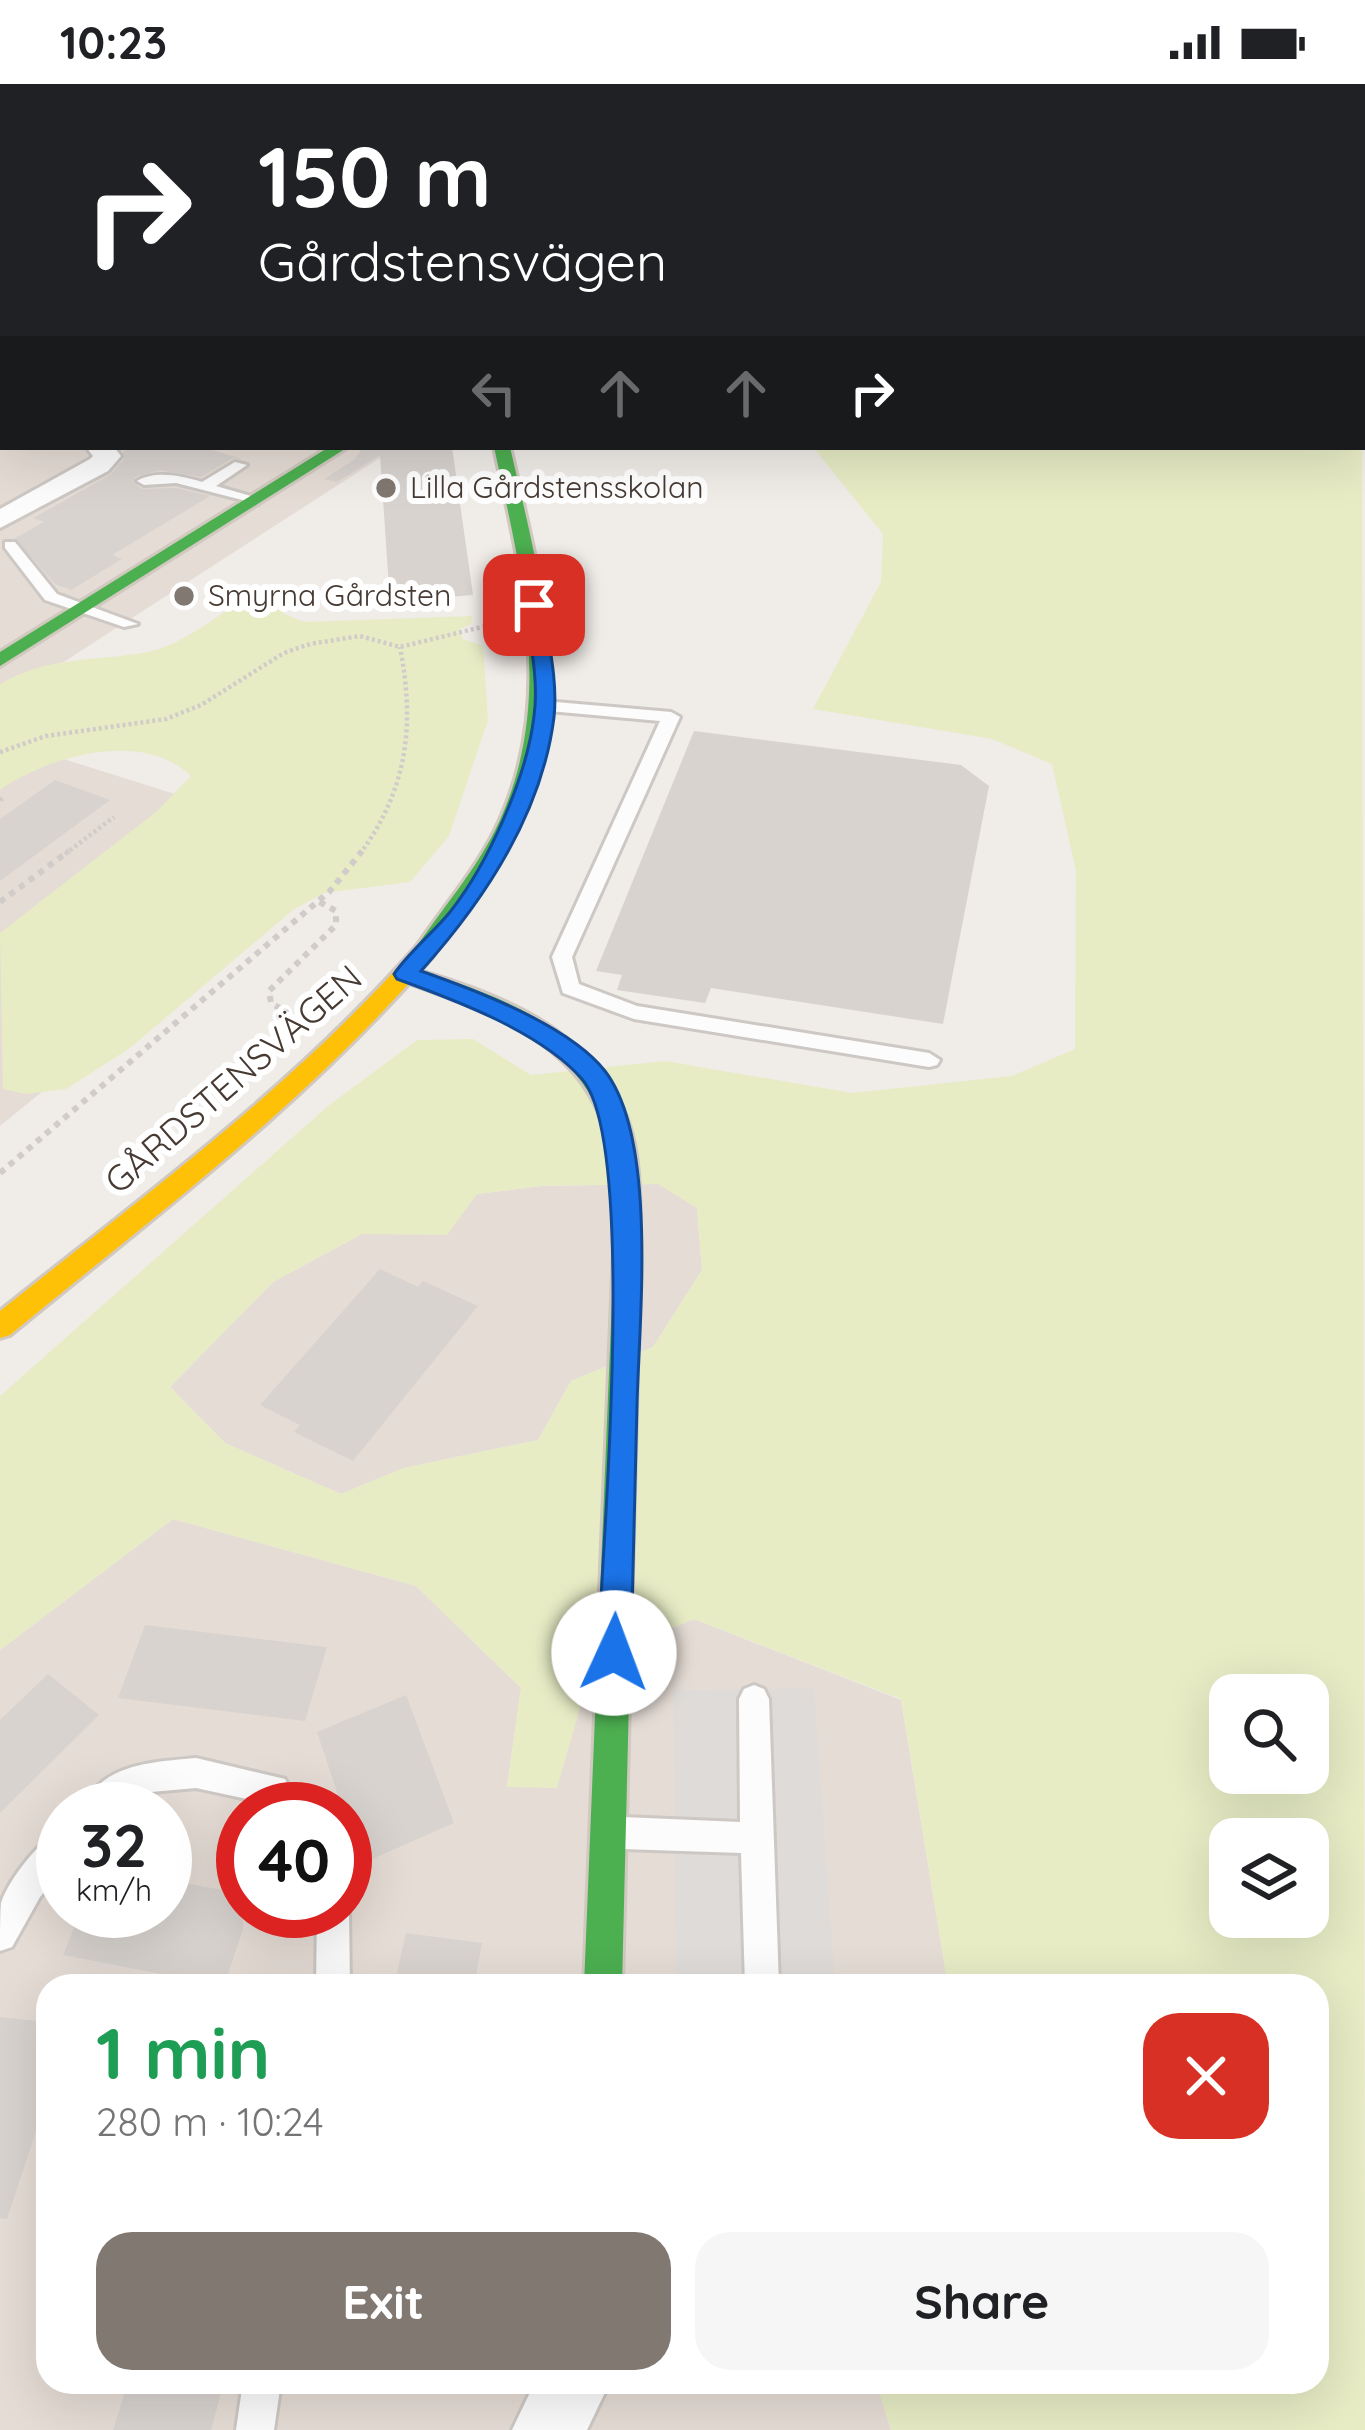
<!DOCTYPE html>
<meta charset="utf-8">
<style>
body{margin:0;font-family:Quicksand,sans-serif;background:#f6f6f6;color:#202124;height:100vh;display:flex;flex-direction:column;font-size:45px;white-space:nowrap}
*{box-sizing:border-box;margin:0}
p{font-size:39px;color:#757577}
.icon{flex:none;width:66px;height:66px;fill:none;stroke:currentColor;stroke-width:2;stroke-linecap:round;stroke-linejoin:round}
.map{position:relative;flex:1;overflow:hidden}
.sheet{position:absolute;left:36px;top:1890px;width:1293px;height:420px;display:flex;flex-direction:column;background:#fff;border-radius:36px;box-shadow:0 12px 48px #0002}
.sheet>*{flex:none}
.hud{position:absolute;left:0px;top:0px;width:1365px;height:366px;box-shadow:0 12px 48px #0002;background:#202124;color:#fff;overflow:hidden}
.tools{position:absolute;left:1209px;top:1590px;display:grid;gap:24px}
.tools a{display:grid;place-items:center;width:120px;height:120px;border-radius:24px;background:#fff;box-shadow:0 12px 48px #0002;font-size:60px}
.speed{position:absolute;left:36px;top:1698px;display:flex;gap:24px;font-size:60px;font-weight:700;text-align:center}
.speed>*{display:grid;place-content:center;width:156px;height:156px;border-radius:50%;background:#fff;box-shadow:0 12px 48px #0002;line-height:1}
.speed small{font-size:30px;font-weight:400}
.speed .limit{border:18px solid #d22;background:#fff;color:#111}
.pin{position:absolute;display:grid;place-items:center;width:102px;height:102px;color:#fff;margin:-51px;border-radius:24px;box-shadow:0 6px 18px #0006}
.me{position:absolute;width:132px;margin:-66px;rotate:2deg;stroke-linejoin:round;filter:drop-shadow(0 0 9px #0008)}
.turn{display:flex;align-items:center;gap:42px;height:252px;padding:0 60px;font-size:54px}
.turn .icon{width:156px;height:156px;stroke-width:2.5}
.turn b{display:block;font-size:84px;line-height:102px}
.lanes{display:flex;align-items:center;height:114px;padding:0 60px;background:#0003;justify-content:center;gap:60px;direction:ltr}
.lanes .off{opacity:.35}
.round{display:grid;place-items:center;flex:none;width:126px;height:126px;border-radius:36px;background:#f6f6f6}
.overview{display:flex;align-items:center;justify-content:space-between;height:204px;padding:0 60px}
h1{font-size:72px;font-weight:700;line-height:90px;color:#1e9e55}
.primary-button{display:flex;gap:24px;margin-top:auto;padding:24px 60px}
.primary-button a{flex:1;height:138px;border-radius:36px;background:#827872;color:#fff;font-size:48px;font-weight:700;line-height:138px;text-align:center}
.primary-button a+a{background:#f6f6f6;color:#202124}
.status{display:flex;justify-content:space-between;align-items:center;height:84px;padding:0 60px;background:#fff;direction:ltr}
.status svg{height:33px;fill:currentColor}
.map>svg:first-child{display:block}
.residential{fill:#e5dcd5;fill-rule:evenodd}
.green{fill:#e7ecc5;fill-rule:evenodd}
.parking{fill:#dfdbd8}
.building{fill:#d8d3cf}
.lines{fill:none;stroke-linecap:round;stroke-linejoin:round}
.lane-casing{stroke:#cdc8c4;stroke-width:6}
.street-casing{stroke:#cdc8c4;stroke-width:6}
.fast-casing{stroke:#d1c8c0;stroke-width:6}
.slow-casing{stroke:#d1c8c0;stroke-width:6}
.path-far2{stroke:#d1cbc9;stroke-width:3;stroke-dasharray:3 3;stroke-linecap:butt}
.path-far1{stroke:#d1cbc9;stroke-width:4.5;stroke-dasharray:3 3;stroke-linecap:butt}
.path{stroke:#d1cbc9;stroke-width:6;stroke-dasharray:6 6;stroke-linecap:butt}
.lane{fill:#fdfcfc;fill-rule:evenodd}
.street{fill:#fdfcfc;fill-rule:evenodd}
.fast{fill:#4caf50;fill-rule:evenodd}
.slow{fill:#ffc107;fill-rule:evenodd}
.route{fill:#1a73e8;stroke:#114b97;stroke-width:3}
.poi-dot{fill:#827872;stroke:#fff;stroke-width:4.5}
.labels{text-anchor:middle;stroke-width:12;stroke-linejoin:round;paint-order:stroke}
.far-poi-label{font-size:30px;fill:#463a33;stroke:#fff;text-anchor:start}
.street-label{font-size:36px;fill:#463a33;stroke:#fff}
</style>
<div class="status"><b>10:23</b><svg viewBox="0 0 49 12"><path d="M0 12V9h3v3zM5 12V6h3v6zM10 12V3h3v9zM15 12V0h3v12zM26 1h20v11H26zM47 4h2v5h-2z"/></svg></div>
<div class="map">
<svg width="1365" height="2346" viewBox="0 0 1365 2346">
<rect width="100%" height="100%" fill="#f0ece8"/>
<!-- residential -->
<path class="residential" d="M1094,0H1365V289L1362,3H1087Z
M0,128L3,363H397L0,619Z
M0,655L343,763L0,1042Z
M659,1100L697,1124L702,1186L653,1263L571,1297L538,1356L404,1384L341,1410L225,1359L170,1303L273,1198L362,1150H446L477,1110L541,1102Z
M173,1435L416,1502L521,1604L507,1702L594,1576L694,1535L901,1616L948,1902H48V2298H876L891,2346H0V1566ZM63,1725H165V1827H63ZM243,1725H345V1827H243Z"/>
<!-- green -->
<path class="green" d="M0,0H625L3,3V104Z
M1362,289L1365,2346H891L876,2298H1317V1902H948L901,1615L694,1535L594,1576L557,1704L507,1703L521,1604L416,1502L173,1435L0,1566V1312L328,1022L417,956L473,955L531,991L665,977L852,1009L1012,992L1075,965L1076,787L1052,680L992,655L813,625L881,498L883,450L813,363H1362ZM658,1100L697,1124L702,1186L653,1263L571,1297L538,1356L404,1384L341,1410L225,1359L170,1303L273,1198L362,1150L447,1151L477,1110L541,1102ZM1230,1611H1308V1689H1230ZM1230,1755H1308V1833H1230Z
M260,511L278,517L284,530L304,538L472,532L471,540L460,545L463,555L483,562L488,636L449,752L410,798L324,809L293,826L130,964L66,1005L26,1010L3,1005L0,849L156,728L191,692C143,645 48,672 0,706V600C50,571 95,578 147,568C180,562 219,531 247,513Z"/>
<!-- parking -->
<path class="parking" d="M814,1604L835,1902H676L673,1606Z"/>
<!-- building -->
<path class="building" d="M132,363H202L242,375L233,374L201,393L160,386L135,393L133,398L142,405L176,404L210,412L112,471L122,475L71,506L55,500L15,454L44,438L33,434L110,391L124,375L123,368Z
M363,363H452L473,511L390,518L380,371L337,398L324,395L355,375Z
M694,647L961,681L989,702L943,940L711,904L705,919L617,906L622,891L596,887Z
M55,696L110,716L0,797V735Z
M380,1185L418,1203L423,1197L478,1222L353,1377L294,1348L300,1341L260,1321Z
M145,1541L327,1563L305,1637L118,1614Z
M48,1590L99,1631L0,1729V1636Z
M406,1611L454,1739L361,1780L317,1648Z
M165,1795L243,1810V1845L224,1902L63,1871L81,1827H165Z
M406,1849L482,1859L474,1902H394Z
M0,1933L48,1938V2011L7,2135L0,2134Z
M128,2298H224L211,2346H113Z"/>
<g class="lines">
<!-- lane casing -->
<g class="lane-casing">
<path id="lane" d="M1362,35H1365V41H1362Z
M235,378L247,381L216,402L258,414V420L176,399L144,401L137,397C156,386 181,392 202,398Z
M5,458H15L57,510L138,540L124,543L45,516L5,464Z
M544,617L671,628L680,633L572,873L579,900L637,922L929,969L940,976L937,981L929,983L634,935L563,909L552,873L660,637L538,626V618Z
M754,1601L764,1605L769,1615L779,1902H745L741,1769L623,1765L612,1760L607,1749L612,1738L623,1733L740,1738L739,1615L744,1605Z
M196,1674L285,1695L301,1725H268L265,1719L196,1704L140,1709L121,1725H82C101,1679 154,1678 196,1674Z
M63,1745V1786L40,1813L12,1863L0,1867C0,1853 0,1832 1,1819C9,1795 40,1755 63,1745Z
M345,1817L349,1827L350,1902H316L317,1827H345Z
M243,2298H281L274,2346H236Z"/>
</g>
<!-- street casing -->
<g class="street-casing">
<path id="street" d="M1088,0H1111L1086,3Z
M1263,0H1281L1282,3H1264Z
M1365,182V196L1362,197V183Z
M86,363H114L121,372L108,387L0,444V425L90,375L93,372Z
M535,2298H610L587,2346H512Z"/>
</g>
<!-- fast casing -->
<g class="fast-casing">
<path id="fast" d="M904,0H939L944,3H909Z
M0,108L3,109V117L0,116Z
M1362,156L1365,157V166L1362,165Z
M329,363H348L0,582V568Z
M494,363H510C538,487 579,621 518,742C494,789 463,831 432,873L424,875L413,868C442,824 478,785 500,736C555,614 521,488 494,363Z
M405,883C492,907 593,944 627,1035C642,1076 639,1123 640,1165L622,1902H584L614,1165C612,1123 616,1077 602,1037C573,951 474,922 397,895V885Z"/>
</g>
<!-- slow casing -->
<g class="slow-casing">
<path id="slow" d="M424,861L435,868L432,873C308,1018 157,1130 10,1251L0,1254V1227C145,1111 293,1003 416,863Z"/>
</g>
<!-- path-far2 -->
<path class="path-far2" d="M857,0L876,1
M993,0L1024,3
M1050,0L1054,3
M383,3L389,0"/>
<!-- path-far1 -->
<path class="path-far1" d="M0,668L46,652L166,635L201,621L284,569L310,560L360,552L400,563L498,539
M0,716L5,713
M65,770L114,733
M360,770C408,704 415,641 400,563"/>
<!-- path -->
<path class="path" d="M0,818L69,767
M301,937L271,919L269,907L336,841V827L318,817
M0,1089L330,807L362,767"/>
<!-- lane -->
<use href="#lane" class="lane"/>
<!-- street -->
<use href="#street" class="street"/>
<!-- fast -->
<use href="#fast" class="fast"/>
<!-- slow -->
<use href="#slow" class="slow"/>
</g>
<!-- route -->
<path class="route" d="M534,516L543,521C548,557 558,596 554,633C542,730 484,817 421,887C475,906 569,941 605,987C658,1056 639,1236 637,1321C635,1403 633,1486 631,1569L626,1579L614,1584L602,1579L598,1569C602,1467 638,1058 582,995C541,948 455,916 397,895L394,890C410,867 432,850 450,828C488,780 527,693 534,632C539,596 530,557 525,521Z"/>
<!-- markers -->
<g class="poi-dot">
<circle cx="386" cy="404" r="12"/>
<circle cx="184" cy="512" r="12"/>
</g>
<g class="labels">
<!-- far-poi labels -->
<g class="far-poi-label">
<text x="410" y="414">Lilla Gårdstensskolan</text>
<text x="208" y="522">Smyrna Gårdsten</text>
</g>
<!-- street labels -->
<g class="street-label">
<text transform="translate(233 995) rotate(-41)" y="13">GÅRDSTENSVÄGEN</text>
</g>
</g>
</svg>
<div class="tools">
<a><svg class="icon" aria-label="search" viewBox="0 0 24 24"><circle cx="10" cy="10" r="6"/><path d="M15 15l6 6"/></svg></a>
<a><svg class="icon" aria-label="layers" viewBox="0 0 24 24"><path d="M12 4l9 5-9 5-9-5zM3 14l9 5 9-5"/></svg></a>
</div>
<div class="speed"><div>32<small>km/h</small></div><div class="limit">40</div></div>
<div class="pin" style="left:534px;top:521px;background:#d93025"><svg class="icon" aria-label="arrive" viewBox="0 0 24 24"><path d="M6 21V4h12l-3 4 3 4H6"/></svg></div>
<svg class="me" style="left:614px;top:1569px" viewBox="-20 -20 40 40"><circle r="19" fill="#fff"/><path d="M0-13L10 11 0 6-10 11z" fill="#1a73e8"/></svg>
<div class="hud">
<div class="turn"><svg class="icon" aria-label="right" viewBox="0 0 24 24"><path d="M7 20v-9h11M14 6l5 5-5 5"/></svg><div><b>150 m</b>Gårdstensvägen</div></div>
<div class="lanes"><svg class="icon off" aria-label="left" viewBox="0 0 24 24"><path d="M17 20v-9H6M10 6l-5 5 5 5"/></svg><svg class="icon off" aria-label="ahead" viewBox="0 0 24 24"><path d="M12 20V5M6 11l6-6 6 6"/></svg><svg class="icon off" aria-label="ahead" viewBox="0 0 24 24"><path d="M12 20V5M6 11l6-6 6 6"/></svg><svg class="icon" aria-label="right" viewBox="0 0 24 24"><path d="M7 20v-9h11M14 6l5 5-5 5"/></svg></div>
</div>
<section class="sheet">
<div class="overview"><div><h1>1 min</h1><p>280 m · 10:24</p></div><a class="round" style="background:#d93025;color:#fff"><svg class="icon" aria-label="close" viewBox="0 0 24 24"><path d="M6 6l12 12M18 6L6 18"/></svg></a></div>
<div class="primary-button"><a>Exit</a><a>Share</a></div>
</section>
</div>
